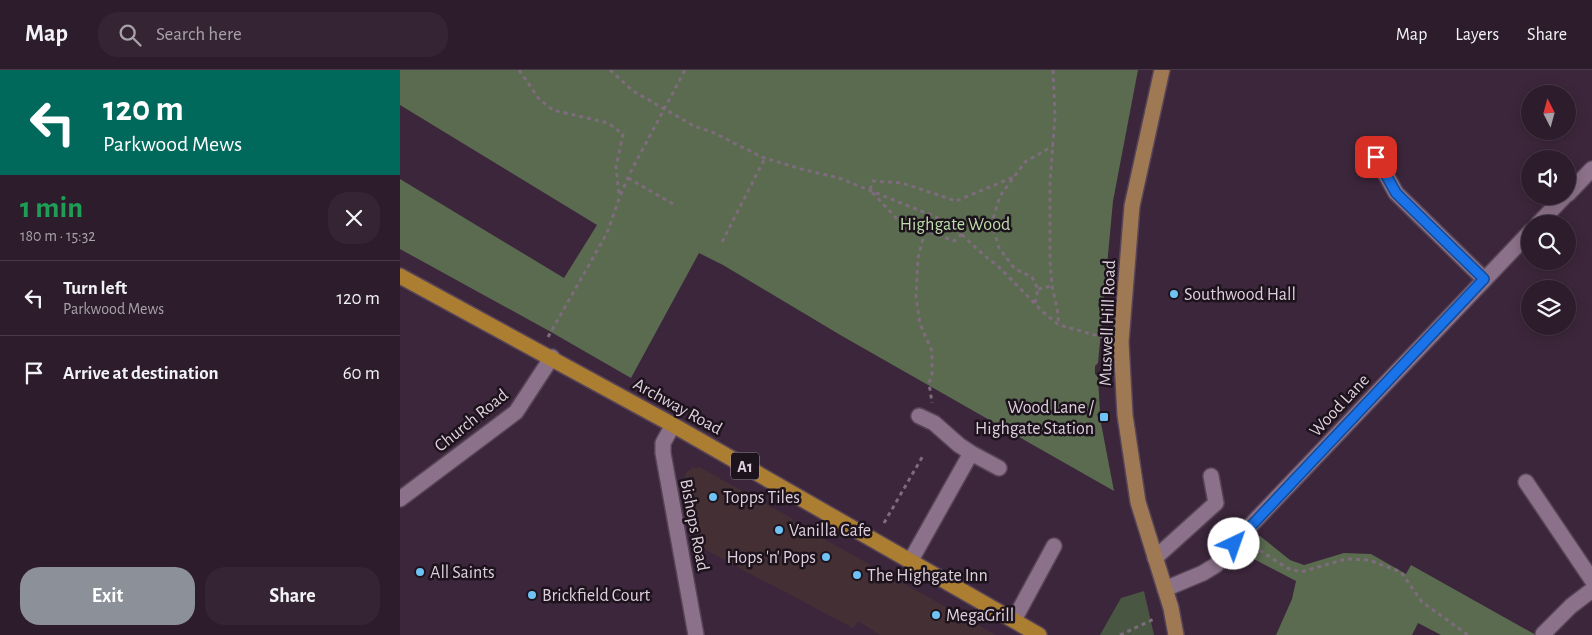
<!DOCTYPE html>
<meta charset="utf-8">
<style>
body{margin:0;font-family:"Alegreya Sans",sans-serif;background:#352534;color:#f1f3f6;height:100vh;display:flex;flex-direction:column;font-size:19px;white-space:nowrap}
*{box-sizing:border-box;margin:0}
p{font-size:16px;color:#a7a1a9}
.icon{flex:none;width:28px;height:28px;fill:none;stroke:currentColor;stroke-width:2;stroke-linecap:round;stroke-linejoin:round}
.map{position:relative;flex:1;overflow:hidden}
.panel{display:flex;flex-direction:column;background:#2d1c2c;width:400px}
.panel>*{flex:none}
.hud{background:#00695c;color:#fff;overflow:hidden}
.needle{width:32px;rotate:354deg}
.fabs{position:absolute;left:1121px;top:15px;display:grid;gap:10px}
.fabs a{display:grid;place-items:center;width:55px;height:55px;border-radius:50%;background:#2d1c2c;box-shadow:0 2px 12px #0003,0 0 0 1px #483a48;font-size:25px}
.pin{position:absolute;display:grid;place-items:center;width:42px;height:42px;color:#fff;margin:-21px;border-radius:10px;box-shadow:0 2px 8px #0006}
.me{position:absolute;width:55px;margin:-28px;rotate:42deg;stroke-linejoin:round;filter:drop-shadow(0 0 4px #0008)}
.turn{display:flex;align-items:center;gap:18px;height:105px;padding:0 20px;font-size:22px}
.turn .icon{width:65px;height:65px;stroke-width:2.5}
.turn b{display:block;font-size:35px;line-height:42px}
.round{display:grid;place-items:center;flex:none;width:52px;height:52px;border-radius:20px;background:#352534}
.summary{display:flex;align-items:center;justify-content:space-between;height:85px;padding:0 20px}
h1{font-size:30px;font-weight:700;line-height:38px;color:#1e9e55}
.primary-button{display:flex;gap:10px;margin-top:auto;padding:10px 20px}
.primary-button a{flex:1;height:58px;border-radius:20px;background:#8c9099;color:#fff;font-size:20px;font-weight:700;line-height:58px;text-align:center}
.primary-button a+a{background:#352534;color:#f1f3f6}
ul{padding:0;list-style:none}
li{display:flex;align-items:center;gap:15px;height:75px;padding:0 20px;border-top:1px solid #483a48}
li div{flex:1}
li b{display:block;font-size:19px}
li em{font-style:normal}
header{display:flex;align-items:center;gap:30px;box-sizing:border-box;height:70px;padding:0 25px;background:#2d1c2c;border-bottom:1px solid #483a48}
header strong{font-size:24px}
nav{display:flex;gap:28px;margin-inline-start:auto;font-size:18px}
.search{width:350px;height:45px;background:#352534;display:flex;align-items:center;gap:12px;box-sizing:border-box;padding:0 18px;border-radius:20px;color:#a7a1a9;font-size:19px}
main{display:flex;flex:1;min-height:0}
.map>svg:first-child{display:block}
.commercial{fill:#443034}
.green{fill:#495742}
.forest{fill:#5a6b50}
.lines{fill:none;stroke-linecap:round;stroke-linejoin:round}
.minor-casing{stroke:#574456;stroke-width:18}
.major-casing{stroke:#574456;stroke-width:18}
.highway-casing{stroke:#574456;stroke-width:18}
.path{stroke:#7e6b7d;stroke-width:3;stroke-dasharray:4 4;stroke-linecap:butt}
.minor{stroke:#8b7189;stroke-width:15}
.major{stroke:#9f7954;stroke-width:15}
.highway{stroke:#ac7e31;stroke-width:15}
.route-casing{stroke:#114b97;stroke-width:12}
.route{stroke:#1a73e8;stroke-width:9}
.poi-dot{fill:#6fc2f4;stroke:#1d131c;stroke-width:2}
.labels{text-anchor:middle;stroke-width:5;stroke-linejoin:round;paint-order:stroke}
.shield{fill:#1d131c;stroke:#a497a2;stroke-width:1}
.shield-label{font-size:16px;font-weight:bold;fill:#decfdc}
.park-label{font-size:18px;fill:#bddeab;stroke:#1d131c}
.poi-label{font-size:18px;fill:#decfdc;stroke:#1d131c;text-anchor:start}
.street-label{font-size:18px;fill:#decfdc;stroke:#1d131c}
</style>
<header>
<strong>Map</strong>
<div class="search"><svg class="icon" aria-label="search" viewBox="0 0 24 24"><circle cx="10" cy="10" r="6"/><path d="M15 15l6 6"/></svg>Search here</div>
<nav><a>Map</a><a>Layers</a><a>Share</a></nav>
</header>
<main>
<section class="panel">
<div class="hud">
<div class="turn"><svg class="icon" aria-label="left" viewBox="0 0 24 24"><path d="M17 20v-9H6M10 6l-5 5 5 5"/></svg><div><b>120 m</b>Parkwood Mews</div></div>
</div>
<div class="summary"><div><h1>1 min</h1><p>180 m · 15:32</p></div><a class="round"><svg class="icon" aria-label="close" viewBox="0 0 24 24"><path d="M6 6l12 12M18 6L6 18"/></svg></a></div>
<ul>
<li><svg class="icon" aria-label="left" viewBox="0 0 24 24"><path d="M17 20v-9H6M10 6l-5 5 5 5"/></svg><div><b>Turn left</b><p>Parkwood Mews</p></div><em>120 m</em></li>
<li><svg class="icon" aria-label="arrive" viewBox="0 0 24 24"><path d="M6 21V4h12l-3 4 3 4H6"/></svg><div><b>Arrive at destination</b></div><em>60 m</em></li>
</ul>
<div class="primary-button"><a>Exit</a><a>Share</a></div>
</section>
<div class="map">
<svg width="1192" height="565" viewBox="0 0 1192 565">
<rect width="100%" height="100%" fill="#3c263b"/>
<!-- commercial -->
<path class="commercial" d="M293,397L296,399L299,397L393,449L392,451L596,565H480L458,551L453,558L300,477L285,408L286,403Z"/>
<!-- green -->
<path class="green" d="M744,521L754,565H700L721,528Z"/>
<!-- forest -->
<path class="forest" d="M0,0H738L713,131L698,293L695,296V304L698,307L700,343L697,344L698,348H700L714,421L442,266L323,195L299,183L231,308L151,262L0,179V109L164,208L197,155L0,35Z
M860,466L890,490L904,495L944,483L971,484L1006,504L1011,495L1136,565H1041L1018,553L1012,565H876L892,529L896,511L844,484Z"/>
<g class="lines">
<!-- minor casing -->
<g class="minor-casing">
<path id="minor" d="M976,87L996,123L1084,209
M1168,124L1192,99
M1138,154L1165,126
M273,355L263,373V383L296,565
M571,383L599,398
M1126,412L1192,510
M0,429L116,342L152,287
M755,488L816,433L811,406
M511,490L571,383L559,375L534,353L519,346
M765,519L803,503L816,495L849,457L1130,162
M614,550L654,476
M1143,564L1171,536L1192,520"/>
</g>
<!-- major casing -->
<g class="major-casing">
<path id="major" d="M762,0L732,136L721,272L725,345L738,432L771,538L776,565"/>
</g>
<!-- highway casing -->
<g class="highway-casing">
<path id="highway" d="M0,206L273,355L639,565"/>
</g>
<!-- path -->
<path class="path" d="M119,0L139,29L153,40L208,53L223,64L216,97L219,126
M210,0L233,21L294,56L312,62L362,87L401,99L439,108L536,147L556,159L578,180L601,199L643,242L659,255L706,268
M653,0L655,46L650,112V190L652,216L657,238L659,255
M228,108L273,134
M525,161L518,188L516,227L520,254L532,281V304L529,313L532,333
M562,164L554,171L498,150L470,120L473,111L502,113L556,131L614,107
M322,172L365,88
M638,219L652,216
M635,233L638,219L632,207L615,199L599,178L592,152L600,126L625,92L653,76
M148,267L207,163L220,126L230,103L285,0
M484,453L524,384
M853,476L887,498L901,502L946,489L969,490L1001,502L1022,532L1068,565
M720,565L754,549"/>
<!-- minor -->
<use href="#minor" class="minor"/>
<!-- major -->
<use href="#major" class="major"/>
<!-- highway -->
<use href="#highway" class="highway"/>
</g>
<g class="lines">
<!-- route casing -->
<g class="route-casing">
<path id="route" d="M834,474L1084,209L996,123L976,87"/>
</g>
<!-- route -->
<use href="#route" class="route"/>
</g>
<!-- markers -->
<g class="poi-dot">
<circle cx="774" cy="224" r="5"/>
<rect x="699" y="342" width="10" height="10" rx="2.5"/>
<circle cx="313" cy="427" r="5"/>
<circle cx="379" cy="460" r="5"/>
<circle cx="426" cy="487" r="5"/>
<circle cx="20" cy="502" r="5"/>
<circle cx="457" cy="505" r="5"/>
<circle cx="132" cy="525" r="5"/>
<circle cx="536" cy="545" r="5"/>
</g>
<g class="labels">
<!-- shield labels -->
<rect class="shield" x="331" y="382.5" width="28" height="27" rx="4"/>
<g class="shield-label">
<text x="345" y="402">A1</text>
</g>
<!-- park labels -->
<g class="park-label">
<text x="555" y="160">Highgate Wood</text>
</g>
<!-- poi labels -->
<g class="poi-label">
<text x="784" y="230">Southwood Hall</text>
<text x="694" y="343" text-anchor="end">Wood Lane /<tspan x="694" dy="21">Highgate Station</tspan></text>
<text x="323" y="433">Topps Tiles</text>
<text x="389" y="466">Vanilla Cafe</text>
<text x="416" y="493" text-anchor="end">Hops 'n' Pops</text>
<text x="30" y="508">All Saints</text>
<text x="467" y="511">The Highgate Inn</text>
<text x="142" y="531">Brickfield Court</text>
<text x="546" y="551">MegaGrill</text>
</g>
<!-- street labels -->
<g class="street-label">
<text transform="translate(707 253) rotate(-88)" y="6">Muswell Hill Road</text>
<text transform="translate(939 335) rotate(-47)" y="6">Wood Lane</text>
<text transform="translate(278 336) rotate(29)" y="6">Archway Road</text>
<text transform="translate(71 350) rotate(-39)" y="6">Church Road</text>
<text transform="translate(295 455) rotate(79)" y="6">Bishops Road</text>
</g>
</g>
</svg>
<div class="fabs">
<a><svg class="needle" viewBox="-14 -14 28 28"><path d="M0-13l5 13h-10z" fill="#e53935"/><path d="M0 13l5-13h-10z" fill="#a7a1a9"/></svg></a>
<a><svg class="icon" aria-label="sound" viewBox="0 0 24 24"><path d="M4 9h4l5-4v14l-5-4H4zM17 9q2 3 0 6"/></svg></a>
<a><svg class="icon" aria-label="search" viewBox="0 0 24 24"><circle cx="10" cy="10" r="6"/><path d="M15 15l6 6"/></svg></a>
<a><svg class="icon" aria-label="layers" viewBox="0 0 24 24"><path d="M12 4l9 5-9 5-9-5zM3 14l9 5 9-5"/></svg></a>
</div>
<div class="pin" style="left:976px;top:87px;background:#d93025"><svg class="icon" aria-label="arrive" viewBox="0 0 24 24"><path d="M6 21V4h12l-3 4 3 4H6"/></svg></div>
<svg class="me" style="left:834px;top:474px" viewBox="-20 -20 40 40"><circle r="19" fill="#fff"/><path d="M0-13L10 11 0 6-10 11z" fill="#1a73e8"/></svg>
</div>
</main>
